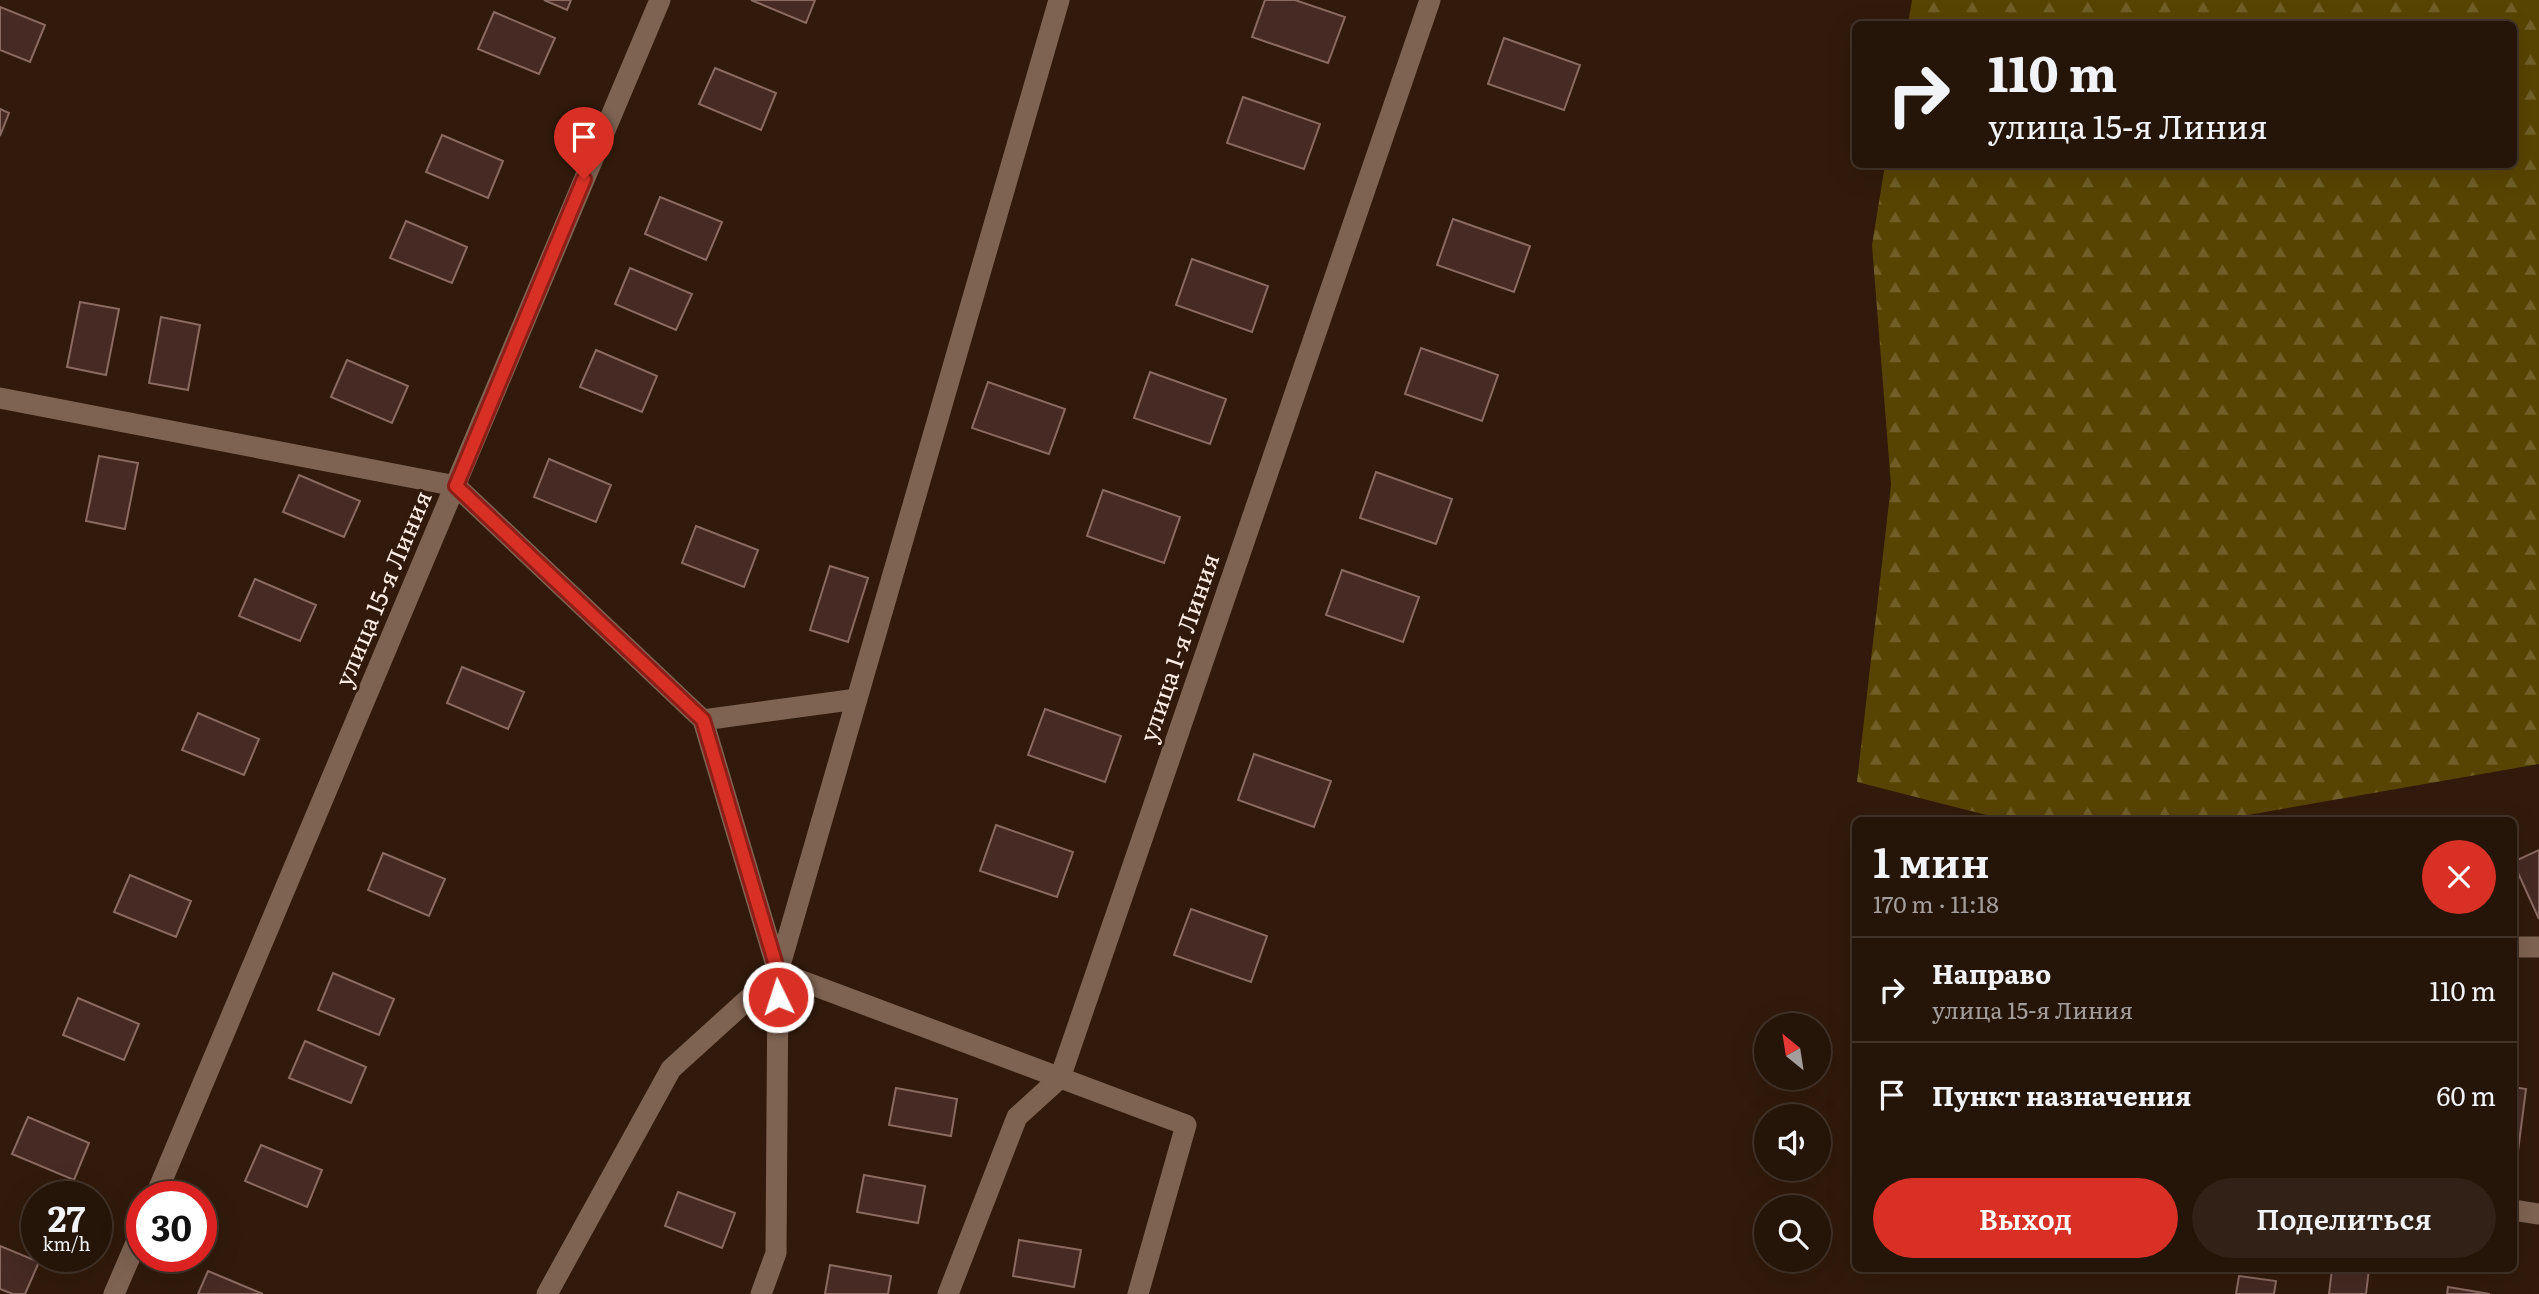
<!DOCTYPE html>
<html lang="ru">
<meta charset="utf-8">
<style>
body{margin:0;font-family:Literata,serif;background:#312116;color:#f1f3f6;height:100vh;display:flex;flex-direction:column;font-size:26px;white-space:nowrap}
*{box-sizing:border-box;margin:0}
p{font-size:23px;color:#a39e9c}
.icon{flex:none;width:38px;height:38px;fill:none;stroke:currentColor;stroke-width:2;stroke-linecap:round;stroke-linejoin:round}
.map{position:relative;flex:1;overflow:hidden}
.sheet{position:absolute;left:1852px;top:817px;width:665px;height:455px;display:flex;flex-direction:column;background:#251408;border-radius:10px;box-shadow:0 7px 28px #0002,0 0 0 2px #423329}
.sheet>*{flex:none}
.banner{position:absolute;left:1852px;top:21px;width:665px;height:147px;border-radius:10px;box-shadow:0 7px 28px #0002,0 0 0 2px #423329;background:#251408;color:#f1f3f6;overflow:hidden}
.needle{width:46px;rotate:330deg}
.buttons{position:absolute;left:1754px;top:1013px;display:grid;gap:14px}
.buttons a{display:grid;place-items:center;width:77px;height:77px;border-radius:50%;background:#251408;box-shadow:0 7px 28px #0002,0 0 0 2px #423329;font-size:35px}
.speed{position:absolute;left:21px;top:1181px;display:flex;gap:14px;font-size:35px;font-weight:700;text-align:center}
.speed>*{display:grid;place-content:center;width:91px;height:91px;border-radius:50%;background:#251408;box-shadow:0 7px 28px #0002,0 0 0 2px #423329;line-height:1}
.speed small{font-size:18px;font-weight:400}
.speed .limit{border:10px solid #d22;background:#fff;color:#111}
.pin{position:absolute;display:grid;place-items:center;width:60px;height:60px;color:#fff;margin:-72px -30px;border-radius:50% 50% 50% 0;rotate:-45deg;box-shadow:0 0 7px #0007}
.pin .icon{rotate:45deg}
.me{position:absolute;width:77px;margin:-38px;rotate:356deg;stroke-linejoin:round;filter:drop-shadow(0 0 5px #0008)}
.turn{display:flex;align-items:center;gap:24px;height:147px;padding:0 21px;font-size:32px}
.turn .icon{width:91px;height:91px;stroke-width:2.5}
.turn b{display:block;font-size:49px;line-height:60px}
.round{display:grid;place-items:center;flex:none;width:74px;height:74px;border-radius:37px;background:#312116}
.summary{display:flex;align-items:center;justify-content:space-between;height:119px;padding:0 21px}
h1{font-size:42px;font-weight:600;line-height:52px}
.cta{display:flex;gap:14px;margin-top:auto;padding:14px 21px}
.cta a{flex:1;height:80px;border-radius:42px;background:#d93025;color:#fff;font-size:28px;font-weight:600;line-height:80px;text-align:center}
.cta a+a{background:#312116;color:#f1f3f6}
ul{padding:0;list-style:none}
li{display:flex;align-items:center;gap:21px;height:105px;padding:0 21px;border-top:2px solid #423329}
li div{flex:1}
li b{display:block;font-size:26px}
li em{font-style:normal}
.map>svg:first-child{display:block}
.forest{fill:url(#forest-firs)}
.building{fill:#462a23;stroke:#8b6a62;stroke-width:2}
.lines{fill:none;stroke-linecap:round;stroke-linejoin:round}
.minor{stroke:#7f6352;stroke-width:21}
.route-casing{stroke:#8d1f18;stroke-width:18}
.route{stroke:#d93025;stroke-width:12}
.labels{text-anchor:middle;stroke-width:6;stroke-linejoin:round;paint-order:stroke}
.street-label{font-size:24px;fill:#feede4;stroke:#311a0b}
</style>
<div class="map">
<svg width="2539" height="1294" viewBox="0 0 2539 1294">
<defs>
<pattern id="forest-firs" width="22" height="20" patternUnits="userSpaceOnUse" patternTransform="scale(1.75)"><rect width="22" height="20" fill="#584402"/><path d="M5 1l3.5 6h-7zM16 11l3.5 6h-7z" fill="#715f27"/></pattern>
</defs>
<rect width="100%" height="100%" fill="#311a0b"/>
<!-- forest -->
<path class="forest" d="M1912,0H2539V764L2214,821H2010L1857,782L1891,485L1872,245L1885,165L2513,164V24H1908Z"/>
<!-- building -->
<path class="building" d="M544,0H571L567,10Z
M751,0H815L806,23Z
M1265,0H1295L1345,17L1328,63L1252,37Z
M0,7L45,25L30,62L0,50Z
M494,12L555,38L539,74L478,49Z
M1504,38L1580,65L1564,110L1488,84Z
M715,68L776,93L761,130L699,104Z
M1243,97L1320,124L1304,169L1227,143Z
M0,109L9,113L0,136Z
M442,135L503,161L488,198L426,172Z
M660,197L722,222L706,260L645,234Z
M1453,219L1530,246L1514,292L1437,265Z
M406,221L467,247L452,283L390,258Z
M1192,259L1268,286L1252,332L1176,305Z
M630,268L692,294L676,330L615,304Z
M80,302L119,309L106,375L67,367Z
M161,317L200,325L188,390L149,383Z
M1421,348L1498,375L1482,421L1405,394Z
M596,350L657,376L642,412L580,387Z
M347,360L408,386L392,423L331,397Z
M1150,372L1226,399L1210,444L1134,418Z
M988,382L1065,409L1049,454L972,428Z
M99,456L138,463L125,529L86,521Z
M549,459L611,485L596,522L534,497Z
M1376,472L1452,499L1436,544L1360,518Z
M299,475L360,501L344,537L283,512Z
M1103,490L1180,517L1164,563L1087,536Z
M696,526L758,550L744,587L682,563Z
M830,566L868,578L848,642L810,630Z
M1342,570L1419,597L1403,642L1326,615Z
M255,579L316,605L300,641L239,616Z
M462,667L524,692L508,729L447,703Z
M1045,709L1121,736L1105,782L1028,755Z
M198,713L259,739L244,775L182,750Z
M1254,754L1331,781L1314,827L1238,800Z
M996,825L1073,852L1057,897L980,871Z
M2539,850V919L2513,862Z
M383,853L445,879L429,916L368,890Z
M130,875L191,901L176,937L114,912Z
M1191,909L1267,936L1251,982L1174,955Z
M333,973L394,999L379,1035L318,1010Z
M78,998L139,1024L124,1060L63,1035Z
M305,1041L366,1067L351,1103L289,1078Z
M2513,1087L2526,1089L2518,1151L2513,1150Z
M896,1088L957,1099L951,1136L889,1125Z
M28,1117L89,1143L74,1180L12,1154Z
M261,1145L322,1170L307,1207L245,1181Z
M864,1175L925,1186L918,1223L857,1212Z
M678,1192L735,1213L722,1248L665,1226Z
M1019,1240L1081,1250L1074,1287L1013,1276Z
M0,1246L39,1262L25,1294H13L0,1289Z
M830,1265L891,1276L888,1294H825Z
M2332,1269H2369L2366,1294H2329Z
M208,1271L263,1294H198Z
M2239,1276L2276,1281L2274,1294H2236Z
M2448,1287L2490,1294H2447Z"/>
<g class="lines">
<!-- minor -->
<path class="minor" d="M0,398L456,486L703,720L778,972L776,1253L761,1294
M703,720L857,699
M2513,947H2539
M778,972L1186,1125L1138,1294
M155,1197L660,0
M2513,1210L2539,1214
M114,1294L142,1229
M547,1294L671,1069L778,972L1059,0
M948,1294L1017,1117L1060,1078L1430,0"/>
</g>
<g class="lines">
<!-- route casing -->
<g class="route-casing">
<path id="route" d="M584,179L456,486L703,720L778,972V997"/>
</g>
<!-- route -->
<use href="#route" class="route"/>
</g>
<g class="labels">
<!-- street labels -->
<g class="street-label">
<text transform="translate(384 589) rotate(-67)" y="8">улица 15-я Линия</text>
<text transform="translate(1180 648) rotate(-71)" y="8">улица 1-я Линия</text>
</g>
</g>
</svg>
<div class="buttons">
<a><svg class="needle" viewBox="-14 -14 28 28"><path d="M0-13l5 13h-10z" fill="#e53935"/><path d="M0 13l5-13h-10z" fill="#a39e9c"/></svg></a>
<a><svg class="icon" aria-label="sound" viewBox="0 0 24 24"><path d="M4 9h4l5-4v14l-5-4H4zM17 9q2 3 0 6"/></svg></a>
<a><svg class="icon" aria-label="search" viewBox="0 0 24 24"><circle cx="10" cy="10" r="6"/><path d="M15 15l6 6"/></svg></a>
</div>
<div class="speed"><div>27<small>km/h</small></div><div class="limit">30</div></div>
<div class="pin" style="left:584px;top:179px;background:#d93025"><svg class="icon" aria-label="arrive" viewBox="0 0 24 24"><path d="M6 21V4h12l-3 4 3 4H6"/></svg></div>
<svg class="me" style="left:778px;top:997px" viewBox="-20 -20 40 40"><circle r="17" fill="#d93025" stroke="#fff" stroke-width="3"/><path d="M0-11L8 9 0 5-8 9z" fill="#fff"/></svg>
<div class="banner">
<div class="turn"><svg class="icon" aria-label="right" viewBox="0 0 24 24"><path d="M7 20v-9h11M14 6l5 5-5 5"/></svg><div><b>110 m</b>улица 15-я Линия</div></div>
</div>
<section class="sheet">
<div class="summary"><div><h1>1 мин</h1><p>170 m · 11:18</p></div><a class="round" style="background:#d93025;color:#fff"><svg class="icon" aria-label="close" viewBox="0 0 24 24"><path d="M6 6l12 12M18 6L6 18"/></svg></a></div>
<ul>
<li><svg class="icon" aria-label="right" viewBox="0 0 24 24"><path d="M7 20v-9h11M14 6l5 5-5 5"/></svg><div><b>Направо</b><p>улица 15-я Линия</p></div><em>110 m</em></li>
<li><svg class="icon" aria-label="arrive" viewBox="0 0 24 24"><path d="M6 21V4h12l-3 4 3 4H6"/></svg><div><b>Пункт назначения</b></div><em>60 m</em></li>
</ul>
<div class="cta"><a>Выход</a><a>Поделиться</a></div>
</section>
</div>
